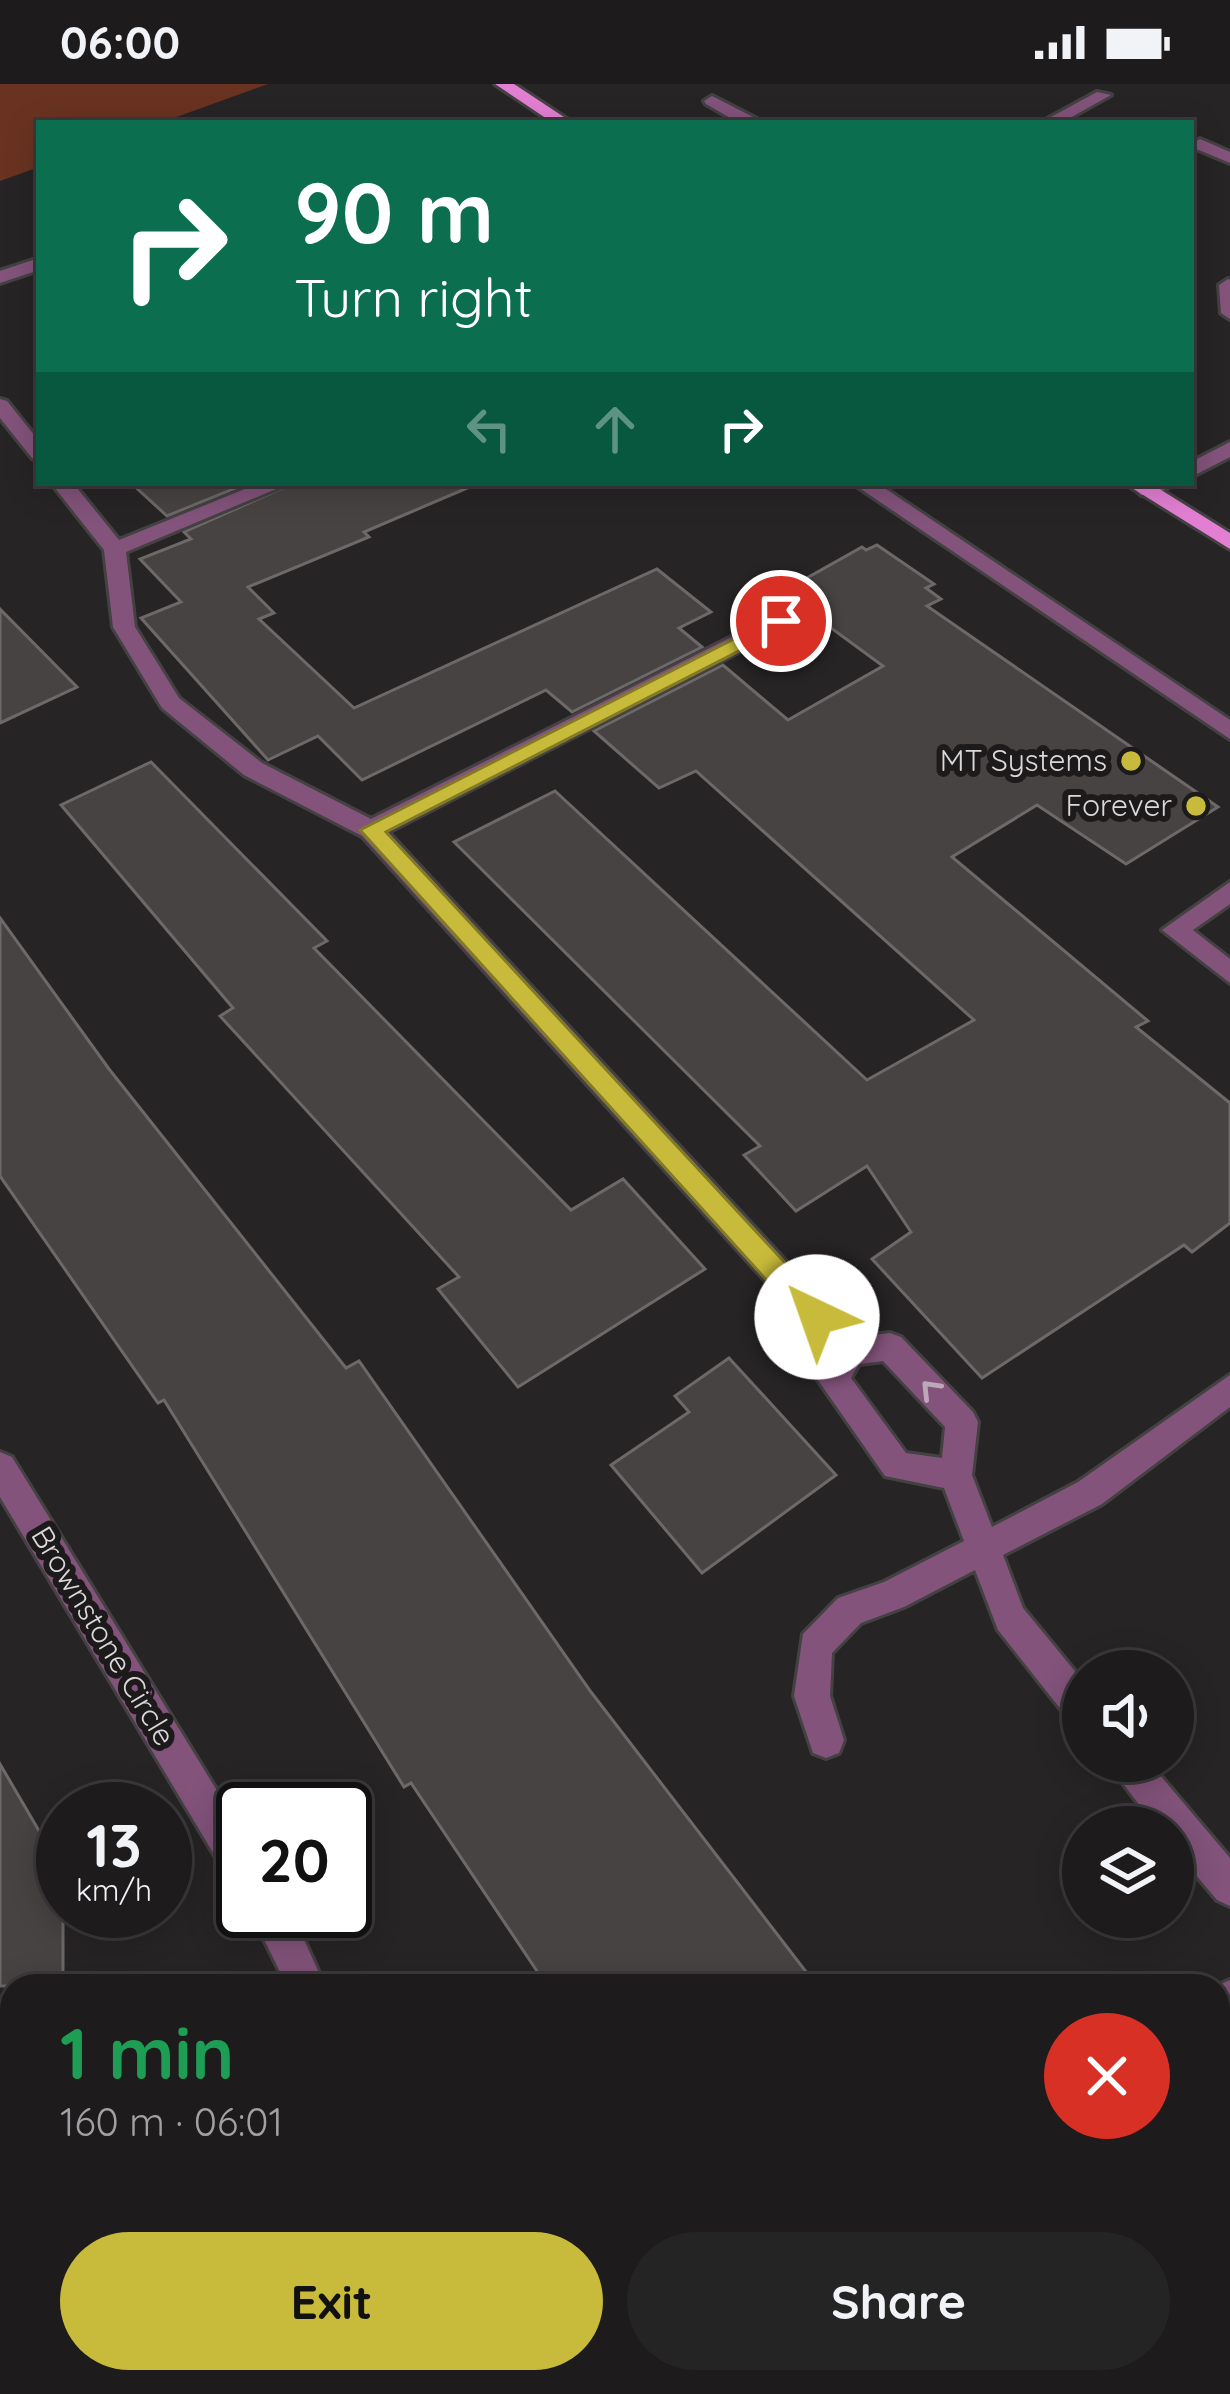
<!DOCTYPE html>
<meta charset="utf-8">
<style>
body{margin:0;font-family:Quicksand,sans-serif;background:#252425;color:#f1f3f6;height:100vh;display:flex;flex-direction:column;font-size:45px;white-space:nowrap}
*{box-sizing:border-box;margin:0}
p{font-size:39px;color:#a0a1a3}
.icon{flex:none;width:66px;height:66px;fill:none;stroke:currentColor;stroke-width:2;stroke-linecap:round;stroke-linejoin:round}
.map{position:relative;flex:1;overflow:hidden}
.drawer{position:absolute;left:0px;top:1890px;width:1230px;height:420px;display:flex;flex-direction:column;background:#1d1b1c;border-radius:36px 36px 0 0;box-shadow:0 6px 30px #0003,0 0 0 3px #3b393b}
.drawer>*{flex:none}
.guide{position:absolute;left:36px;top:36px;width:1158px;height:366px;border-radius:0px;box-shadow:0 6px 30px #0003,0 0 0 3px #3b393b;background:#0b6e4f;color:#fff;overflow:hidden}
.buttons{position:absolute;left:1062px;top:1566px;display:grid;gap:24px}
.buttons a{display:grid;place-items:center;width:132px;height:132px;border-radius:50%;background:#1d1b1c;box-shadow:0 6px 30px #0003,0 0 0 3px #3b393b;font-size:60px}
.speed{position:absolute;left:36px;top:1698px;display:flex;gap:24px;font-size:60px;font-weight:700;text-align:center}
.speed>*{display:grid;place-content:center;width:156px;height:156px;border-radius:50%;background:#1d1b1c;box-shadow:0 6px 30px #0003,0 0 0 3px #3b393b;line-height:1}
.speed small{font-size:30px;font-weight:400}
.speed .limit{border:6px solid #111;border-radius:18px;background:#fff;color:#111}
.pin{position:absolute;display:grid;place-items:center;width:102px;height:102px;color:#fff;margin:-51px;border:6px solid #fff;border-radius:50%;box-shadow:0 3px 12px #0007}
.me{position:absolute;width:132px;margin:-66px;rotate:318deg;stroke-linejoin:round;filter:drop-shadow(0 0 9px #0008)}
.turn{display:flex;align-items:center;gap:42px;height:252px;padding:0 60px;font-size:54px}
.turn .icon{width:156px;height:156px;stroke-width:2.5}
.turn b{display:block;font-size:84px;line-height:102px}
.lanes{display:flex;align-items:center;height:114px;padding:0 60px;background:#0003;justify-content:center;gap:60px;direction:ltr}
.lanes .off{opacity:.35}
.round{display:grid;place-items:center;flex:none;width:126px;height:126px;border-radius:63px;background:#252425}
.overview{display:flex;align-items:center;justify-content:space-between;height:204px;padding:0 60px}
h1{font-size:72px;font-weight:800;line-height:90px;color:#1e9e55}
.action{display:flex;gap:24px;margin-top:auto;padding:24px 60px}
.action a{flex:1;height:138px;border-radius:72px;background:#c8bb3b;color:#111;font-size:48px;font-weight:800;line-height:138px;text-align:center}
.action a+a{background:#252425;color:#f1f3f6}
.status{display:flex;justify-content:space-between;align-items:center;height:84px;padding:0 60px;background:#1d1b1c;direction:ltr}
.status svg{height:33px;fill:currentColor}
.map>svg:first-child{display:block}
.green{fill:#6a3321}
.building{fill:#474343;stroke:#6e6969;stroke-width:3}
.lines{fill:none;stroke-linecap:round;stroke-linejoin:round}
.minor-casing{stroke:#444142;stroke-width:6}
.major-casing{stroke:#444142;stroke-width:6}
.minor{fill:#83537b;fill-rule:evenodd}
.major{fill:#e27fd2;fill-rule:evenodd}
.oneway{stroke:#bca9b8}
.route{fill:#c8bb3b;stroke:#827a26;stroke-width:3}
.poi-dot{fill:#c8bb3b;stroke:#1d1a1b;stroke-width:4.5}
.labels{text-anchor:middle;stroke-width:12;stroke-linejoin:round;paint-order:stroke}
.poi-label{font-size:30px;fill:#dbd8d9;stroke:#1d1a1b;text-anchor:end}
.street-label{font-size:30px;fill:#dbd8d9;stroke:#1d1a1b}
</style>
<div class="status"><b>06:00</b><svg viewBox="0 0 49 12"><path d="M0 12V9h3v3zM5 12V6h3v6zM10 12V3h3v9zM15 12V0h3v12zM26 1h20v11H26zM47 4h2v5h-2z"/></svg></div>
<div class="map">
<svg width="1230" height="2310" viewBox="0 0 1230 2310">
<rect width="100%" height="100%" fill="#272425"/>
<!-- green -->
<path class="green" d="M0,0H268L160,39H39V83L0,97Z"/>
<!-- building -->
<path class="building" d="M131,399H248L167,432Z
M294,399H479L364,448L369,453L248,503L274,529L259,535L354,624L657,485L711,528L679,544L702,563L572,628L546,606L362,696L318,652L268,676L141,534L181,518L140,475L191,455L184,448Z
M877,461L934,500L926,504L941,515L927,522L1218,723L1126,780L1037,721L952,773L1148,937L1136,943L1230,1019V1139L1192,1168L1184,1161L982,1294L872,1175L911,1148L867,1082L796,1127L744,1071L760,1062L454,758L555,707L867,996L974,936L696,687L659,704L594,647L723,581L788,636L883,582L782,508L862,463L866,466Z
M0,525L77,603L0,639Z
M151,678L327,857L314,864L571,1126L623,1095L705,1185L518,1303L438,1205L459,1193L220,932L233,924L61,721Z
M0,834L109,985L346,1284L359,1277L591,1608L817,1902H547L411,1699L404,1703L164,1316L158,1319L0,1092Z
M729,1274L836,1391L702,1489L611,1381L689,1328L675,1312Z
M0,1680L63,1788V1902H0Z"/>
<g class="lines">
<!-- minor casing -->
<g class="minor-casing">
<path id="minor" d="M1097,8L1111,11L1061,39H1040Z
M712,12L757,35L759,39H739L706,20L704,17Z
M1200,55L1230,68V79L1194,64L1192,60Z
M39,174V186L0,199V187Z
M1228,195L1230,196V235L1221,229L1219,201Z
M0,315L7,317L39,357V376L32,374L0,334Z
M1230,358V373L1191,393V378Z
M51,399H73L119,456L260,399H290L126,468L135,543L179,614L262,679L371,735L773,532H789V542L388,748L856,1253L890,1249L901,1253L973,1328L978,1338L972,1391L992,1443L1078,1398L1230,1291V1323L1102,1420L1003,1471L1023,1524L1083,1597V1643L1070,1637L998,1546L975,1486L904,1523L861,1539L832,1569L830,1612L844,1656L839,1669L826,1674L813,1669L794,1612L803,1550L838,1514L884,1498L964,1457L944,1404L885,1392L818,1296L832,1270L362,752L244,691L162,624L113,543L104,466ZM883,1277L945,1343L942,1374L906,1369L851,1294L859,1280Z
M852,399H877L1230,636V655Z
M1148,399H1176L1155,411H1141L1137,407Z
M1230,798V820L1193,846L1230,875V899L1162,846Z
M0,1368L12,1373L243,1749V1803L230,1797L0,1413Z
M1106,1677H1148L1230,1774V1822L1217,1816L1173,1764V1743H1156Z
M250,1827H291L325,1902H287Z
M1230,1896V1949L1218,1954L1217,1902Z
M118,2298H172L167,2310H113Z
M886,2298H939L934,2310H881Z"/>
</g>
<!-- major casing -->
<g class="major-casing">
<path id="major" d="M495,0H514L573,39H553Z
M1124,399H1150L1230,449V465Z"/>
</g>
<!-- minor -->
<use href="#minor" class="minor"/>
<!-- major -->
<use href="#major" class="major"/>
</g>
<!-- one-way arrows -->
<defs><path id="oneway-chevron" d="M-2-3.5L2.5 0L-2 3.5" fill="none" stroke-width="1.6" stroke-linecap="round" stroke-linejoin="round" transform="scale(3)"/></defs>
<use class="oneway" href="#oneway-chevron" transform="translate(930 1305) rotate(-134)"/>
<!-- route -->
<path class="route" d="M781,531L788,533V542L386,748L827,1224L831,1233L827,1241H807L360,746Z"/>
<!-- markers -->
<g class="poi-dot">
<circle cx="1131" cy="677" r="12"/>
<circle cx="1196" cy="722" r="12"/>
</g>
<g class="labels">
<!-- poi labels -->
<g class="poi-label">
<text x="1107" y="687">MT Systems</text>
<text x="1172" y="732">Forever</text>
</g>
<!-- street labels -->
<g class="street-label">
<text transform="translate(103 1552) rotate(59)" y="10">Brownstone Circle</text>
</g>
</g>
</svg>
<div class="buttons">
<a><svg class="icon" aria-label="sound" viewBox="0 0 24 24"><path d="M4 9h4l5-4v14l-5-4H4zM17 9q2 3 0 6"/></svg></a>
<a><svg class="icon" aria-label="layers" viewBox="0 0 24 24"><path d="M12 4l9 5-9 5-9-5zM3 14l9 5 9-5"/></svg></a>
</div>
<div class="speed"><div>13<small>km/h</small></div><div class="limit">20</div></div>
<div class="pin" style="left:781px;top:537px;background:#d93025"><svg class="icon" aria-label="arrive" viewBox="0 0 24 24"><path d="M6 21V4h12l-3 4 3 4H6"/></svg></div>
<svg class="me" style="left:817px;top:1233px" viewBox="-20 -20 40 40"><circle r="19" fill="#fff"/><path d="M0-13L10 11 0 6-10 11z" fill="#c8bb3b"/></svg>
<div class="guide">
<div class="turn"><svg class="icon" aria-label="right" viewBox="0 0 24 24"><path d="M7 20v-9h11M14 6l5 5-5 5"/></svg><div><b>90 m</b>Turn right</div></div>
<div class="lanes"><svg class="icon off" aria-label="left" viewBox="0 0 24 24"><path d="M17 20v-9H6M10 6l-5 5 5 5"/></svg><svg class="icon off" aria-label="ahead" viewBox="0 0 24 24"><path d="M12 20V5M6 11l6-6 6 6"/></svg><svg class="icon" aria-label="right" viewBox="0 0 24 24"><path d="M7 20v-9h11M14 6l5 5-5 5"/></svg></div>
</div>
<section class="drawer">
<div class="overview"><div><h1>1 min</h1><p>160 m · 06:01</p></div><a class="round" style="background:#d93025;color:#fff"><svg class="icon" aria-label="close" viewBox="0 0 24 24"><path d="M6 6l12 12M18 6L6 18"/></svg></a></div>
<div class="action"><a>Exit</a><a>Share</a></div>
</section>
</div>
